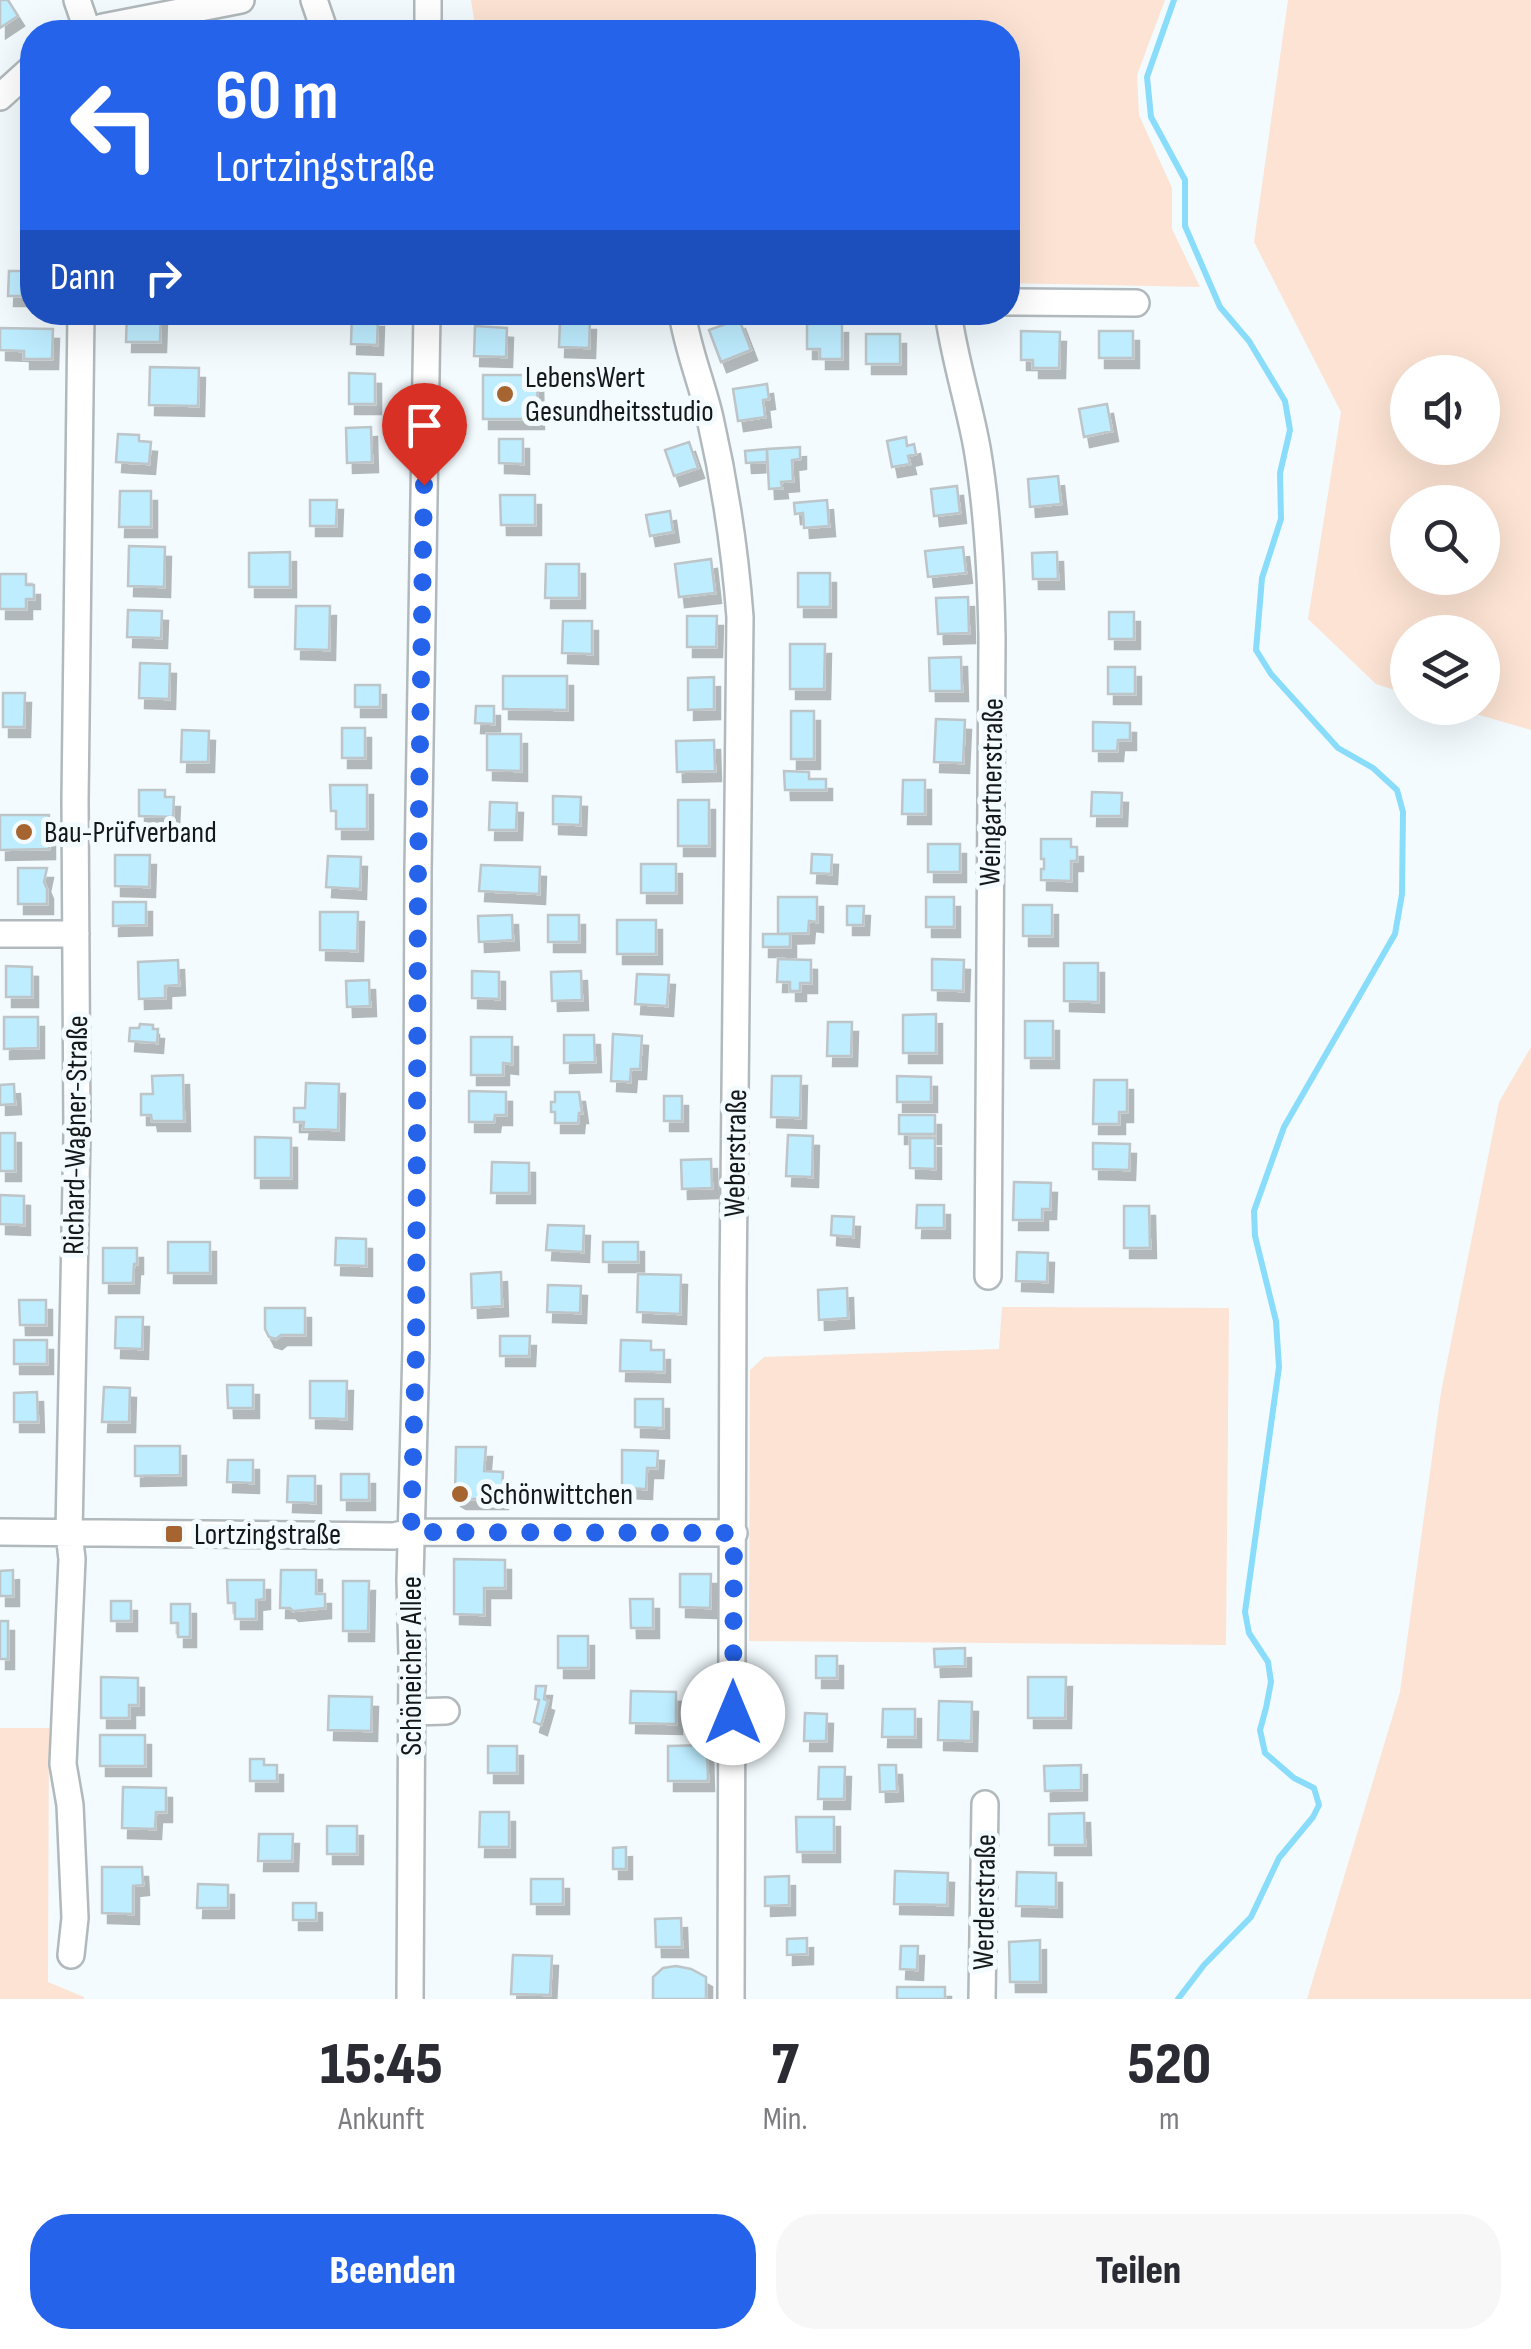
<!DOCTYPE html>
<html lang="de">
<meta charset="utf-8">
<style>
body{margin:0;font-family:"Sofia Sans Condensed",sans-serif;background:#f7f7f7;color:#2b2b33;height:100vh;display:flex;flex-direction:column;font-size:38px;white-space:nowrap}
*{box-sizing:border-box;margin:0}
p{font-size:32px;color:#7c7c81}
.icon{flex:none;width:55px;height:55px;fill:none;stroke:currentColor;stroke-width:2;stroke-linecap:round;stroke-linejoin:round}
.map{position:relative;height:1999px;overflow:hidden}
.drawer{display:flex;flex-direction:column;background:#fff;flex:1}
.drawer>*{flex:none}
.hud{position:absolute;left:20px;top:20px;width:1000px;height:305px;border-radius:40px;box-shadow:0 10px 40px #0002;background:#2563eb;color:#fff;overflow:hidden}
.buttons{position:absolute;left:1390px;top:355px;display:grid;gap:20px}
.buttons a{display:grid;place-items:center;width:110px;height:110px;border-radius:50%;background:#fff;box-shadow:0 10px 40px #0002;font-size:50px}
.pin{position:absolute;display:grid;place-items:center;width:85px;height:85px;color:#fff;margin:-102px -42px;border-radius:50% 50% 50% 0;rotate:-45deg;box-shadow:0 0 10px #0007}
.pin .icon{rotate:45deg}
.me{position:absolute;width:110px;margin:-55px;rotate:0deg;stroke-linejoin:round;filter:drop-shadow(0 0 8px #0008)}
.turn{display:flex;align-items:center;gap:35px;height:210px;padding:0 30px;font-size:45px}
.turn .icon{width:130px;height:130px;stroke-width:2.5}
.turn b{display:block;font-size:70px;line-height:85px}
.then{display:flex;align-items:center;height:95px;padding:0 30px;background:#0003;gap:20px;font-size:38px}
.eta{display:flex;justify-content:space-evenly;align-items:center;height:170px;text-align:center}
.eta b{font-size:60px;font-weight:800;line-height:70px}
.button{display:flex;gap:20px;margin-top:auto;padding:20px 30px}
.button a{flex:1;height:115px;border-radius:40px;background:#2563eb;color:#fff;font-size:40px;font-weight:800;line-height:115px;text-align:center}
.button a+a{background:#f7f7f7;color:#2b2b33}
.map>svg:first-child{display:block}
.green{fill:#fce3d3;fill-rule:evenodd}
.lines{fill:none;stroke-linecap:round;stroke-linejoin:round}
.stream{stroke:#8addfa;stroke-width:6}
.building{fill:#beedff;stroke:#bdc5c8;stroke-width:2.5;filter:url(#shadow)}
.minor-casing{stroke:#b1b9bc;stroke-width:30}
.minor{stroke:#fff;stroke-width:25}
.route{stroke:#2563eb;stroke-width:18;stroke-dasharray:0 32.4}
.poi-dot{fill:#a66431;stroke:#f3fbfe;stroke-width:4}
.labels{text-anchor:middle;stroke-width:10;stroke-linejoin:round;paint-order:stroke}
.poi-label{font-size:30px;fill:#151819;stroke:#f3fbfe;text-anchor:start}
.street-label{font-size:30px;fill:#151819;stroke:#f3fbfe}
</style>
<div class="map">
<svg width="1531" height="1999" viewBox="0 0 1531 1999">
<defs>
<filter id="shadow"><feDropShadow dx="6" dy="10" stdDeviation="0" flood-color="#0004"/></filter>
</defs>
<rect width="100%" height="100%" fill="#f3fbfe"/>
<!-- green -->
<path class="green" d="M471,0H1165L1137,75L1139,115L1172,188V229L1200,287L1008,283V32H476Z
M1288,0H1531V730L1455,708H1482V632H1408L1407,694L1376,684L1308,619L1341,412L1254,242ZM1408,372H1482V448H1408ZM1408,502H1482V578H1408Z
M1531,1047V1999H1307L1400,1692L1441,1392L1499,1102Z
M1002,1307L1229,1308L1226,1645L749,1641L750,1370L764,1357L999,1349Z
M0,1728H49L48,1982L84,1997V1999H0Z"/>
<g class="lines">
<!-- stream -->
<path class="stream" d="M1174,0L1147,77L1151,117L1185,180V226L1220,307L1249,341L1285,401L1290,430L1280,473L1281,519L1262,578L1256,650L1271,674L1338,748L1373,768L1397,790L1403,812L1402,894L1395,934L1284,1127L1254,1211L1255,1236L1276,1321L1279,1367L1245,1612L1249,1633L1268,1662L1271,1682L1266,1708L1260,1730L1265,1753L1294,1778L1314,1788L1319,1805L1313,1817L1279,1858L1251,1917L1204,1965L1178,1999"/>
</g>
<!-- building -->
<path class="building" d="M0,0H8L18,16L0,28Z
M9,271H32V296H8Z
M127,312H161L160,342H126Z
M352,312H368V317H378L377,345L351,344Z
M739,319L751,350L721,362L709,330Z
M560,320H590L589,348L559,347Z
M842,323V359H820V349H807V324Z
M475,326L507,328L506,357L474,356Z
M0,328L53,329L52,359H24V351L0,350Z
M1021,331L1060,332L1059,368H1033V360H1021Z
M1099,331H1133V358H1099Z
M866,334H900V364H866Z
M150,367L199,368L198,406L149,405Z
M349,373L375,374V404H349Z
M483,375H537L538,419H483Z
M767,384L769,399L763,400L765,417L738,421L733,389Z
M1107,404L1112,431L1084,437L1079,409Z
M371,427L372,462L347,463L346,428Z
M118,434L139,435V441L151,442L149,464L116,462Z
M906,437L907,446L914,444L916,454L908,456L910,464L892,467L887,441Z
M499,439H523V464L499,463Z
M689,442L698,468L674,476L665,450Z
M800,447V459L792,460L793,481L781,482L782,488L769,489L767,449Z
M767,449V462L746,463L745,451Z
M1058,476L1061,504L1030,507L1028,479Z
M957,486L960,513L934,516L931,489Z
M120,491H151V527H119Z
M500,495H535V525H501Z
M310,500H337L336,526H310Z
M827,500L829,526L804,528L803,513L795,514L794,503Z
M670,511L673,532L650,536L646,515Z
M129,546L165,547L164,587L128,586Z
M963,547L966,573L928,577L925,551Z
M290,552V587H249V553Z
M1057,552L1058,579H1033L1032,553Z
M711,559L715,593L679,597L675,564Z
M546,564H579V598H545Z
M798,573H830V607H798Z
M0,574H26V585H34V599H26V609H0Z
M968,597L969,633L938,634L936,598Z
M296,606H330L329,650L295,649Z
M128,610L162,611L161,638L127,637Z
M1109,612H1134V639H1109Z
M687,616H717L716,647H687Z
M563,621H592V654L562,653Z
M790,644H825L824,689H790Z
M961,657L962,691H930L929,658Z
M140,663L170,664L169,699L139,698Z
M1108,667H1135V694H1108Z
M503,676H567V710L503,709Z
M714,677V709L688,710V678Z
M355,685H380V707H355Z
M3,693H25L24,727H3Z
M476,706H494V724L475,723Z
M791,711H814V759H791Z
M936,719L965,720L963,763L934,762Z
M1093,722L1130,723V740H1118L1117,751H1093Z
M342,728H365V758H342Z
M182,730L209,731L208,762H181Z
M487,734H521V771L487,770Z
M714,740L715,771L677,772L676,741Z
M784,771L809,772V779H826V790H785Z
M903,780H925V814H902Z
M330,785H367V829H336V811H331Z
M139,790H165V797H174L173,817L139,816Z
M1092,792L1122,793L1121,816H1091Z
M553,796L581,797L580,825L553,824Z
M678,800H709V846H678Z
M490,802L517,803L516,830H489Z
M0,815H49V849L0,850Z
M1041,839H1071V847H1077V861H1071V881L1041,880V869H1044V859H1041Z
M928,844H960V872H928Z
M812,854L832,855L831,874L811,873Z
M115,855H150L149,887L115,886Z
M328,856L361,857L360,889L326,887Z
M641,864H676V893H641Z
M481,865L540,867L539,894L479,891Z
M18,868H47L44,882L47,889V904H18Z
M778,897H817V922L809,921L808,933L778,934Z
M926,897H954V927H926Z
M113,902H146V925L113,926Z
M1023,905H1052V936H1023Z
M847,906H864L863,925H847Z
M320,912H358L357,951L320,950Z
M512,915L513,940L479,942L478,916Z
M548,915H579V942H548Z
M617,920H656V954H617Z
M763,934H790V947H763Z
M778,959L811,960V983H800V991H790V982H777Z
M932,959L964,960L963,991L932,990Z
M178,960L179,985L165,986V998L139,999L138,962Z
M1064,963H1098V1002L1064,1001Z
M6,966L32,967V997H6Z
M472,971L499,972V999L472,998Z
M581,971L582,1000L552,1001L551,972Z
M637,974L669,975L667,1006L635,1004Z
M369,980L370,1006L347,1007L346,981Z
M936,1014V1053H903V1015Z
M4,1017H38V1048L4,1049Z
M1025,1021H1053V1058H1025Z
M828,1022H852L851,1056H827Z
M140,1024L153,1025V1029H158L157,1043L129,1041L130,1028H139Z
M613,1034L642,1036L640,1069H631L630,1082L611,1081Z
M564,1035H594L595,1062L564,1063Z
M471,1037H512V1064L503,1063V1075H471Z
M183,1075L184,1121H152L151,1115H141V1094H153L152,1076Z
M772,1076H801L800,1118L771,1117Z
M897,1076L931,1077V1102H897Z
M1094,1080H1127V1112H1119V1124H1093Z
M306,1083L339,1084L338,1130L303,1129L304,1122H294V1108H305Z
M14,1084L15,1104L0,1105V1085Z
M469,1091L506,1092V1115H495L494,1122H469Z
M555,1092H579L582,1113H579L578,1123H555V1112H551V1102H555Z
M664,1096H682V1121H664Z
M899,1115H935V1134H899Z
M0,1133H15V1171H0Z
M788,1135L813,1136L812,1177L786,1176Z
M255,1137L291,1138V1178H255Z
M910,1138H935V1169L910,1168Z
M1093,1143L1130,1144L1129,1170L1093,1169Z
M711,1159L712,1188L682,1189L681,1160Z
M492,1162L529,1163V1193H491Z
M1014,1182L1051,1183L1050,1209H1042V1220H1013Z
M0,1195L24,1196V1225L0,1224Z
M917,1205H944V1228H916Z
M1124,1206H1149L1150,1248H1124Z
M832,1216L854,1217L853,1237L831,1235Z
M548,1225L584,1226L583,1252L546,1250Z
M336,1238L366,1239V1266L335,1265Z
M168,1242H210V1273H168Z
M603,1242H638V1262H603Z
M103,1248H137V1264H134L133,1283H103Z
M1017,1252L1048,1253L1047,1282L1016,1281Z
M501,1272L502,1306L472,1308L471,1274Z
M638,1274L681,1275L680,1314L637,1312Z
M548,1285L581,1286L580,1313L547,1312Z
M847,1288L848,1318L819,1320L818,1290Z
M19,1300H46V1325H20Z
M265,1308H305V1335H281L276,1339L269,1337L265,1329Z
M116,1317H143L142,1349L115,1348Z
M500,1336H530L529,1356H500Z
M14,1340H47V1364H14Z
M621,1340L651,1341V1350H664V1372L620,1371Z
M310,1381H347L346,1419L310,1418Z
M227,1385H253V1408H228Z
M104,1387L130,1388L129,1422H102Z
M37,1392L38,1422H14V1393Z
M635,1399H663V1428L635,1427Z
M135,1446H180V1475L135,1476Z
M456,1447H486L484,1471L503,1472L502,1499H460L455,1496Z
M622,1450L658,1451L657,1468H647L646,1489L622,1488Z
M228,1460H253V1483L227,1482Z
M341,1474H369V1500H341Z
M288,1476H315V1503L287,1502Z
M454,1559L505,1560V1588H484V1615L454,1614Z
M13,1570V1596H0V1571Z
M281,1570H316V1594H325V1608L293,1611L290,1608H280Z
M680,1574H711L710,1608L680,1607Z
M227,1580H264V1599L256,1600V1619H235V1603H228Z
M343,1581H369L368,1631H343Z
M630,1599H653V1628H631Z
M111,1601H131V1621H111Z
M171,1604H190V1637H178V1623H171Z
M0,1621H8V1659H0Z
M558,1636H588V1668H558Z
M965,1648V1666L935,1667L934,1649Z
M816,1656H837V1678H816Z
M101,1677L138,1678V1705H129V1718H101Z
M1028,1677H1066L1065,1718H1028Z
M536,1686H546L544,1699L548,1701L541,1725L534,1722L539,1700L535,1699Z
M631,1691L676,1692V1724L630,1723Z
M329,1696L372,1697L371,1731L328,1730Z
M939,1701L972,1702L971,1741L938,1740Z
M883,1709H915V1737H882Z
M805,1713L827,1714L826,1741H804Z
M100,1735H145V1766H100Z
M707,1745L708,1781H668V1746Z
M488,1746H517V1773H488Z
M250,1759H264V1765H277V1781H250Z
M879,1765H896L897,1791L880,1792Z
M1081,1765V1790L1045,1791L1044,1766Z
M819,1767H845L844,1799H818Z
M123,1787L166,1788V1812H156L155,1829L122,1828Z
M480,1812H509V1847H479Z
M1084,1813L1085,1845H1049V1814Z
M796,1817H834V1852H797Z
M327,1826H357V1854H327Z
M259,1834H293L292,1861H258Z
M626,1847V1869H613V1848Z
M102,1867H142L143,1885L133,1886V1914L102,1913Z
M895,1871L948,1873L947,1905L894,1904Z
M1017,1872L1056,1873V1907L1016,1906Z
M789,1876V1905L765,1906V1877Z
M531,1879H563V1904H531Z
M198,1884L228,1885V1908H197Z
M293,1903H316V1920H293Z
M681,1918L682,1947H656L655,1919Z
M807,1938V1954L787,1955V1939Z
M1040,1940V1982H1010L1009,1942Z
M901,1946H918L917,1970L900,1969Z
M513,1955L552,1956L550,1995L511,1994Z
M676,1966L691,1969L706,1977V1999H653V1977L663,1968Z
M897,1987H945V1999H897Z"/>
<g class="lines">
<!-- minor casing -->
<g class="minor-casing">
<path id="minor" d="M77,0L88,32
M314,0L325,32
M87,32L103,27L241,0
M428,32V0
M0,97L32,68
M1008,302L1136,303
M682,312C687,348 702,383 710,418C725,484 735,550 740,617L733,1286L731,1999
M948,312C954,358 969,403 977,448C988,512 991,575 992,639L988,1276
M0,934H76
M0,1532L394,1536L411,1532L734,1533
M412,1712L446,1711
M71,1955L75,1918L70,1805L63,1764L72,1559L69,1533L77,1134L75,801L81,312
M410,1999L412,1656L410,1580L416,1348L418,870L427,312
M982,1999L985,1804"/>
</g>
<!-- minor -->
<use href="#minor" class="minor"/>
</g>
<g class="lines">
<!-- route -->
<path class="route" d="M424,485L418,870L416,1348L411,1532L734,1533L733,1713"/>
</g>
<!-- markers -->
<g class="poi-dot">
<circle cx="505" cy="394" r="10"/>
<circle cx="24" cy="832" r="10"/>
<circle cx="460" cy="1494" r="10"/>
<rect x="164" y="1524" width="20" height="20" rx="5"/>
</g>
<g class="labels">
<!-- poi labels -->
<g class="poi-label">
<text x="525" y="387">LebensWert<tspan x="525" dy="34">Gesundheitsstudio</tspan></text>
<text x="44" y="842">Bau-Prüfverband</text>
<text x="480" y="1504">Schönwittchen</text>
<text x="194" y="1544">Lortzingstraße</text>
</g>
<!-- street labels -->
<g class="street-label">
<text transform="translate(991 792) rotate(-89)" y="10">Weingartnerstraße</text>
<text transform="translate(75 1135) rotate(-89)" y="10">Richard-Wagner-Straße</text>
<text transform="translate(735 1153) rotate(-89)" y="10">Weberstraße</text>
<text transform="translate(411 1666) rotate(-90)" y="10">Schöneicher Allee</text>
<text transform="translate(984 1902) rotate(-89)" y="10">Werderstraße</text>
</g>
</g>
</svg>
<div class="buttons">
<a><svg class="icon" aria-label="sound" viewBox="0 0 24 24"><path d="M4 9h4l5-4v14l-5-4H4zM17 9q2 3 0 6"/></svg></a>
<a><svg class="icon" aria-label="search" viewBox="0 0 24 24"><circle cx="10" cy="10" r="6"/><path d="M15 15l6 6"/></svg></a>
<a><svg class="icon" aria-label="layers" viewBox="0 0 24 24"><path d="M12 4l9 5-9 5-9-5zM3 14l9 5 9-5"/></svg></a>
</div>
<div class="pin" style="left:424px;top:485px;background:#d93025"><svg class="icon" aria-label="arrive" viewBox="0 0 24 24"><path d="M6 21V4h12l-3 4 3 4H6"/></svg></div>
<svg class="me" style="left:733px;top:1713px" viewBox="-20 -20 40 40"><circle r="19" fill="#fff"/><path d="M0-13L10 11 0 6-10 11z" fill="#2563eb"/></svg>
<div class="hud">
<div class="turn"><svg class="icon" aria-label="left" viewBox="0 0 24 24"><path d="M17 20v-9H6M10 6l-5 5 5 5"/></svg><div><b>60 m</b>Lortzingstraße</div></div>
<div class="then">Dann<svg class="icon" aria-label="right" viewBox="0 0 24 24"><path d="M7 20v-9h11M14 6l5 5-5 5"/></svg></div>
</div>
</div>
<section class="drawer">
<div class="eta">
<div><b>15:45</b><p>Ankunft</p></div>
<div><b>7</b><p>Min.</p></div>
<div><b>520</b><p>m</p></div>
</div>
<div class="button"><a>Beenden</a><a>Teilen</a></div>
</section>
